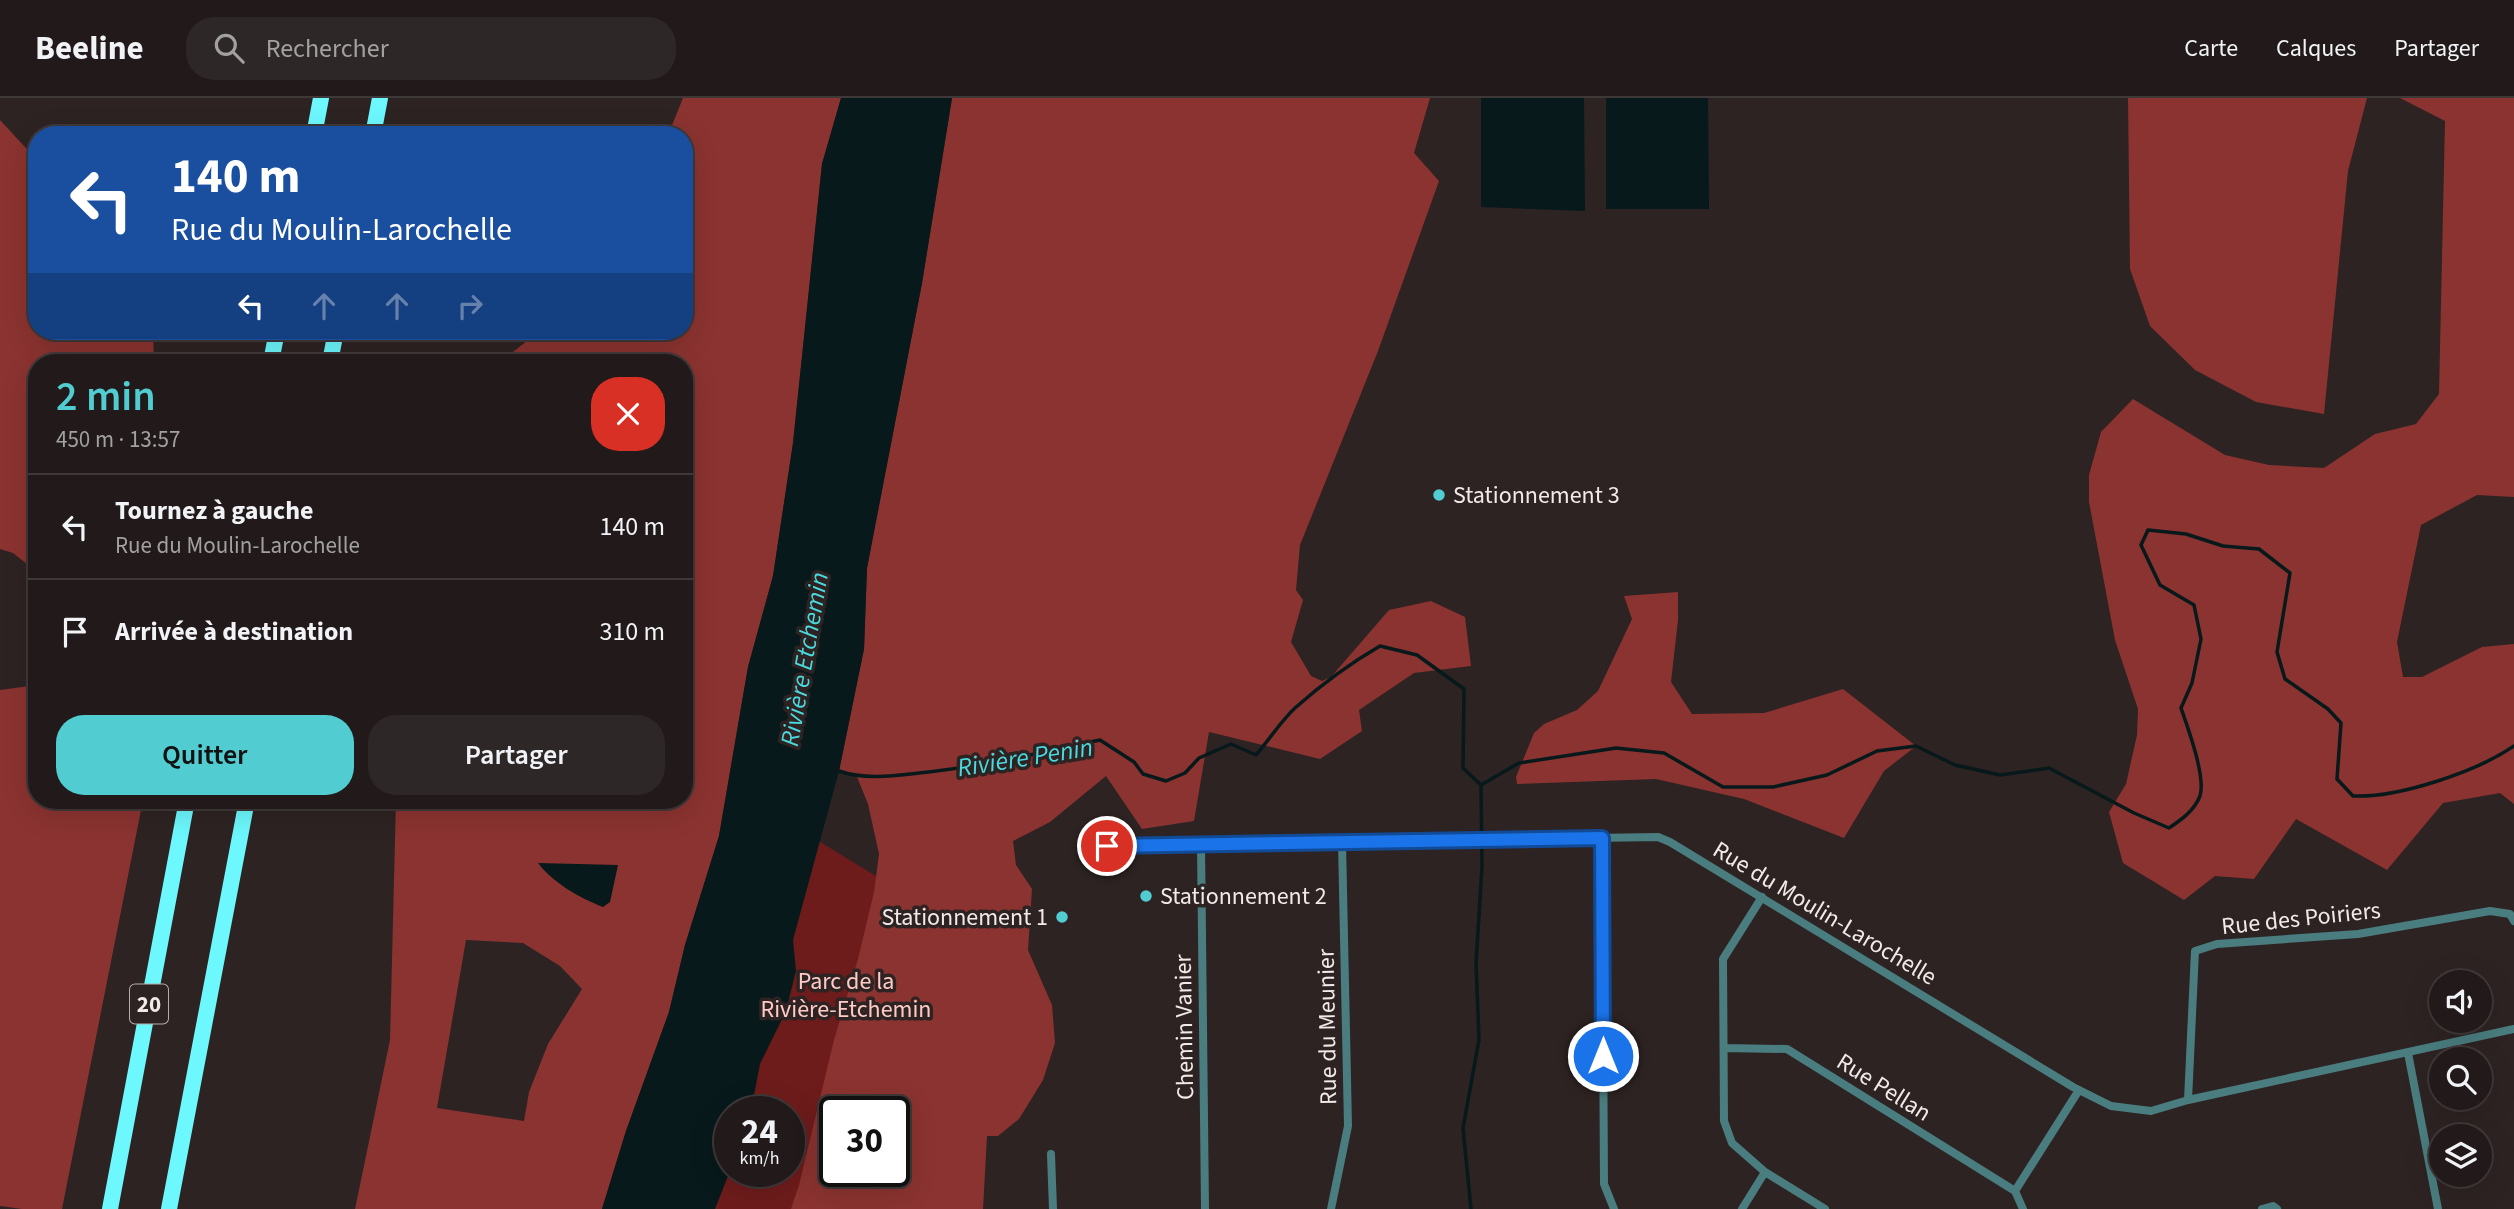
<!DOCTYPE html>
<html lang="fr">
<meta charset="utf-8">
<style>
body{margin:0;font-family:"Source Sans 3",sans-serif;background:#2e2727;color:#f1f3f6;height:100vh;display:flex;flex-direction:column;font-size:26px;white-space:nowrap}
*{box-sizing:border-box;margin:0}
p{font-size:23px;color:#a2a1a2}
.icon{flex:none;width:38px;height:38px;fill:none;stroke:currentColor;stroke-width:2;stroke-linecap:round;stroke-linejoin:round}
.map{position:relative;flex:1;overflow:hidden}
.panel{position:absolute;left:28px;top:256px;width:665px;height:455px;display:flex;flex-direction:column;background:#221a1a;border-radius:28px;box-shadow:0 7px 28px #0002,0 0 0 2px #3f3839}
.panel>*{flex:none}
.hud{position:absolute;left:28px;top:28px;width:665px;height:214px;border-radius:28px;box-shadow:0 7px 28px #0002,0 0 0 2px #3f3839;background:#1a4fa0;color:#fff;overflow:hidden}
.fabs{position:absolute;left:2429px;top:872px;display:grid;gap:14px}
.fabs a{display:grid;place-items:center;width:63px;height:63px;border-radius:50%;background:#221a1a;box-shadow:0 7px 28px #0002,0 0 0 2px #3f3839;font-size:35px}
.speed{position:absolute;left:714px;top:998px;display:flex;gap:14px;font-size:35px;font-weight:700;text-align:center}
.speed>*{display:grid;place-content:center;width:91px;height:91px;border-radius:50%;background:#221a1a;box-shadow:0 7px 28px #0002,0 0 0 2px #3f3839;line-height:1}
.speed small{font-size:18px;font-weight:400}
.speed .limit{border:4px solid #111;border-radius:10px;background:#fff;color:#111}
.pin{position:absolute;display:grid;place-items:center;width:60px;height:60px;color:#fff;margin:-30px;border:4px solid #fff;border-radius:50%;box-shadow:0 2px 7px #0007}
.me{position:absolute;width:77px;margin:-38px;rotate:0deg;stroke-linejoin:round;filter:drop-shadow(0 0 5px #0008)}
.turn{display:flex;align-items:center;gap:24px;height:147px;padding:0 28px;font-size:32px}
.turn .icon{width:91px;height:91px;stroke-width:2.5}
.turn b{display:block;font-size:49px;line-height:60px}
.lanes{display:flex;align-items:center;height:66px;padding:0 28px;background:#0003;justify-content:center;gap:35px;direction:ltr}
.lanes .off{opacity:.35}
.round{display:grid;place-items:center;flex:none;width:74px;height:74px;border-radius:28px;background:#2e2727}
.head{display:flex;align-items:center;justify-content:space-between;height:119px;padding:0 28px}
h1{font-size:42px;font-weight:600;line-height:52px;color:#51ccd1}
.primary-button{display:flex;gap:14px;margin-top:auto;padding:14px 28px}
.primary-button a{flex:1;height:80px;border-radius:28px;background:#51ccd1;color:#111;font-size:28px;font-weight:600;line-height:80px;text-align:center}
.primary-button a+a{background:#2e2727;color:#f1f3f6}
ul{padding:0;list-style:none}
li{display:flex;align-items:center;gap:21px;height:105px;padding:0 28px;border-top:2px solid #3f3839}
li div{flex:1}
li b{display:block;font-size:26px}
li em{font-style:normal}
header{display:flex;align-items:center;gap:42px;box-sizing:border-box;height:98px;padding:0 35px;background:#221a1a;border-bottom:2px solid #3f3839}
header strong{font-size:33px}
nav{display:flex;gap:38px;margin-inline-start:auto;font-size:24px}
.search{width:490px;height:63px;background:#2e2727;display:flex;align-items:center;gap:18px;box-sizing:border-box;padding:0 24px;border-radius:28px;color:#a2a1a2;font-size:26px}
.map>svg:first-child{display:block}
.green{fill:#6d1c1b;fill-rule:evenodd}
.forest{fill:#8b3330;fill-rule:evenodd}
.water{fill:#07191a}
.lines{fill:none;stroke-linecap:round;stroke-linejoin:round}
.stream{stroke:#07191a;stroke-width:3.5}
.minor{stroke:#4a7d7f;stroke-width:8}
.motorway{stroke:#6cf8fd;stroke-width:16}
.route-casing{stroke:#114b97;stroke-width:18}
.route{stroke:#1a73e8;stroke-width:12}
.poi-dot{fill:#51ccd1;stroke:#2d2322;stroke-width:2.5}
.labels{text-anchor:middle;stroke-width:7;stroke-linejoin:round;paint-order:stroke}
.shield{fill:#2d2322;stroke:#b6aead;stroke-width:2}
.shield-label{font-size:23px;font-weight:bold;fill:#f1eae9}
.poi-label{font-size:24px;fill:#f1eae9;stroke:#2d2322;text-anchor:start}
.street-label{font-size:24px;fill:#f1eae9;stroke:#2d2322}
.park-label{font-size:24px;fill:#ffcac5;stroke:#2d2322}
.water-label{font-size:26px;font-style:italic;fill:#49dae0;stroke:#2d2322}
</style>
<header>
<strong>Beeline</strong>
<div class="search"><svg class="icon" aria-label="search" viewBox="0 0 24 24"><circle cx="10" cy="10" r="6"/><path d="M15 15l6 6"/></svg>Rechercher</div>
<nav><a>Carte</a><a>Calques</a><a>Partager</a></nav>
</header>
<div class="map">
<svg width="2514" height="1111" viewBox="0 0 2514 1111">
<rect width="100%" height="100%" fill="#2d2322"/>
<!-- green -->
<path class="green" d="M778,718L897,791L930,1111H661ZM730,1013H789V1073H730ZM835,1013H894V1073H835Z"/>
<!-- forest -->
<path class="forest" d="M683,0H841L822,66L793,345L773,478L748,569L719,738L685,847L669,914L626,1033L602,1111H355L390,942L396,702H684V264H486L488,257L508,258L528,242L533,233H684V37H668ZM466,842L523,845L560,868L582,891L548,946L529,994L524,1023L437,1010Z
M952,0H1430L1414,55L1439,83L1378,253L1300,447L1296,492L1303,502L1291,544L1311,578L1322,583L1331,579L1389,512L1431,503L1465,519L1471,568L1414,575L1359,612L1362,633L1320,661L1209,634L1194,723L1142,731L1106,678L1050,724L1013,743L1016,767L1032,791L1028,852L1052,907L1055,945L1043,982L1019,1021L998,1038H987L983,1111H791L799,1087L834,942L858,861L874,794L879,756L868,706L857,679L839,673L864,551L867,470L922,185ZM835,1013H894V1073H835Z
M2128,0H2367L2348,73L2324,316L2256,304L2195,272L2150,228L2130,171Z
M2400,0H2514V399L2477,397L2421,427L2397,544L2403,579H2422L2482,549L2514,546V706L2500,695L2443,705L2387,772L2296,721L2254,781L2215,778L2184,802L2123,765L2109,714L2126,686L2137,637L2138,611L2115,542L2089,404V377L2101,334L2133,301L2225,357L2269,367L2324,370L2375,336L2416,326L2439,296L2445,23Z
M0,22L37,62V233H153L154,264H37V474L13,455L0,451Z
M1678,494V522L1671,584L1692,616L1764,615L1843,591L1916,648L1884,673L1844,740L1744,701L1656,681L1517,686L1516,679L1534,635L1544,626L1577,612L1598,593L1632,521L1624,498Z
M37,587V702H143L62,1111H22L0,1108V592Z"/>
<!-- water -->
<path class="water" d="M841,0H952L922,185L867,470L864,551L839,673L793,842L796,873L786,913L760,966L751,1013H730V1073L715,1111H602L626,1033L669,914L685,847L719,738L748,569L773,478L793,345L822,66Z
M1481,0H1584L1585,113L1481,109Z
M1606,0H1708L1709,111H1606Z
M538,765L618,767L610,804L603,809C580,800 553,785 538,765Z"/>
<g class="lines">
<!-- stream -->
<path class="stream" d="M836,675L839,673C864,682 893,678 919,675C980,669 1039,655 1100,642L1134,664L1143,676L1166,683L1185,675L1199,660L1231,646L1256,657C1269,642 1281,623 1295,610C1322,586 1349,566 1380,548L1417,557L1464,591L1463,670L1481,687L1519,665L1616,650L1664,655L1723,689H1773L1827,677L1877,653L1916,648L1955,667L2000,677L2049,670L2134,715L2169,730C2181,722 2194,713 2200,698C2206,679 2188,630 2181,610L2192,585L2201,541L2194,507L2160,487L2141,447L2148,432L2186,436L2223,448L2259,451L2290,475L2277,554L2285,581L2328,611L2341,625L2337,681L2353,698C2398,700 2476,674 2514,648
M1471,1111L1463,1030L1479,942L1476,865L1482,769L1481,687"/>
<!-- minor -->
<path class="minor" d="M1602,740L1604,1086L1614,1111
M1201,746L1205,1111
M1083,748L1658,739L1670,744L2073,989L2111,1008L2151,1013L2188,1002L2514,931
M1762,799L1723,861L1724,1023L1732,1045L1765,1074L1825,1111
M1724,950L1787,951L2015,1093L2023,1111
M2408,955L2438,1111
M2188,1002L2195,853L2217,846L2358,836L2490,813L2510,816L2514,823
M1051,1056L1053,1111
M2015,1093L2079,992
M1331,1111L1348,1028L1342,744
M1742,1111L1765,1074
M2262,1111L2273,1108L2277,1111"/>
<!-- motorway -->
<path class="motorway" d="M314,37L321,0
M373,37L380,0
M271,264L277,233
M330,264L336,233
M110,1111L187,702
M169,1111L247,702"/>
</g>
<g class="lines">
<!-- route casing -->
<g class="route-casing">
<path id="route" d="M1107,748L1602,740L1603,958"/>
</g>
<!-- route -->
<use href="#route" class="route"/>
</g>
<!-- markers -->
<g class="poi-dot">
<circle cx="1439" cy="397" r="7"/>
<circle cx="1146" cy="798" r="7"/>
<circle cx="1062" cy="819" r="7"/>
</g>
<g class="labels">
<!-- shield labels -->
<rect class="shield" x="130" y="886.5" width="38" height="39" rx="5"/>
<g class="shield-label">
<text x="149" y="914">20</text>
</g>
<!-- poi labels -->
<g class="poi-label">
<text x="1453" y="405">Stationnement 3</text>
<text x="1160" y="806">Stationnement 2</text>
<text x="1048" y="827" text-anchor="end">Stationnement 1</text>
</g>
<!-- street labels -->
<g class="street-label">
<text transform="translate(1825 815) rotate(31)" y="8">Rue du Moulin-Larochelle</text>
<text transform="translate(2301 820) rotate(-6)" y="8">Rue des Poiriers</text>
<text transform="translate(1184 929) rotate(-91)" y="8">Chemin Vanier</text>
<text transform="translate(1327 929) rotate(-91)" y="8">Rue du Meunier</text>
<text transform="translate(1884 989) rotate(32)" y="8">Rue Pellan</text>
</g>
<!-- park labels -->
<g class="park-label">
<text x="846" y="891">Parc de la<tspan x="846" dy="28">Rivière-Etchemin</tspan></text>
</g>
<!-- water labels -->
<g class="water-label">
<text transform="translate(804 561) rotate(-80)" y="9">Rivière Etchemin</text>
<text transform="translate(1025 659) rotate(-9)" y="9">Rivière Penin</text>
</g>
</g>
</svg>
<div class="fabs">
<a><svg class="icon" aria-label="sound" viewBox="0 0 24 24"><path d="M4 9h4l5-4v14l-5-4H4zM17 9q2 3 0 6"/></svg></a>
<a><svg class="icon" aria-label="search" viewBox="0 0 24 24"><circle cx="10" cy="10" r="6"/><path d="M15 15l6 6"/></svg></a>
<a><svg class="icon" aria-label="layers" viewBox="0 0 24 24"><path d="M12 4l9 5-9 5-9-5zM3 14l9 5 9-5"/></svg></a>
</div>
<div class="speed"><div>24<small>km/h</small></div><div class="limit">30</div></div>
<div class="pin" style="left:1107px;top:748px;background:#d93025"><svg class="icon" aria-label="arrive" viewBox="0 0 24 24"><path d="M6 21V4h12l-3 4 3 4H6"/></svg></div>
<svg class="me" style="left:1603px;top:958px" viewBox="-20 -20 40 40"><circle r="17" fill="#1a73e8" stroke="#fff" stroke-width="3"/><path d="M0-11L8 9 0 5-8 9z" fill="#fff"/></svg>
<div class="hud">
<div class="turn"><svg class="icon" aria-label="left" viewBox="0 0 24 24"><path d="M17 20v-9H6M10 6l-5 5 5 5"/></svg><div><b>140 m</b>Rue du Moulin-Larochelle</div></div>
<div class="lanes"><svg class="icon" aria-label="left" viewBox="0 0 24 24"><path d="M17 20v-9H6M10 6l-5 5 5 5"/></svg><svg class="icon off" aria-label="ahead" viewBox="0 0 24 24"><path d="M12 20V5M6 11l6-6 6 6"/></svg><svg class="icon off" aria-label="ahead" viewBox="0 0 24 24"><path d="M12 20V5M6 11l6-6 6 6"/></svg><svg class="icon off" aria-label="right" viewBox="0 0 24 24"><path d="M7 20v-9h11M14 6l5 5-5 5"/></svg></div>
</div>
<section class="panel">
<div class="head"><div><h1>2 min</h1><p>450 m · 13:57</p></div><a class="round" style="background:#d93025;color:#fff"><svg class="icon" aria-label="close" viewBox="0 0 24 24"><path d="M6 6l12 12M18 6L6 18"/></svg></a></div>
<ul>
<li><svg class="icon" aria-label="left" viewBox="0 0 24 24"><path d="M17 20v-9H6M10 6l-5 5 5 5"/></svg><div><b>Tournez à gauche</b><p>Rue du Moulin-Larochelle</p></div><em>140 m</em></li>
<li><svg class="icon" aria-label="arrive" viewBox="0 0 24 24"><path d="M6 21V4h12l-3 4 3 4H6"/></svg><div><b>Arrivée à destination</b></div><em>310 m</em></li>
</ul>
<div class="primary-button"><a>Quitter</a><a>Partager</a></div>
</section>
</div>
